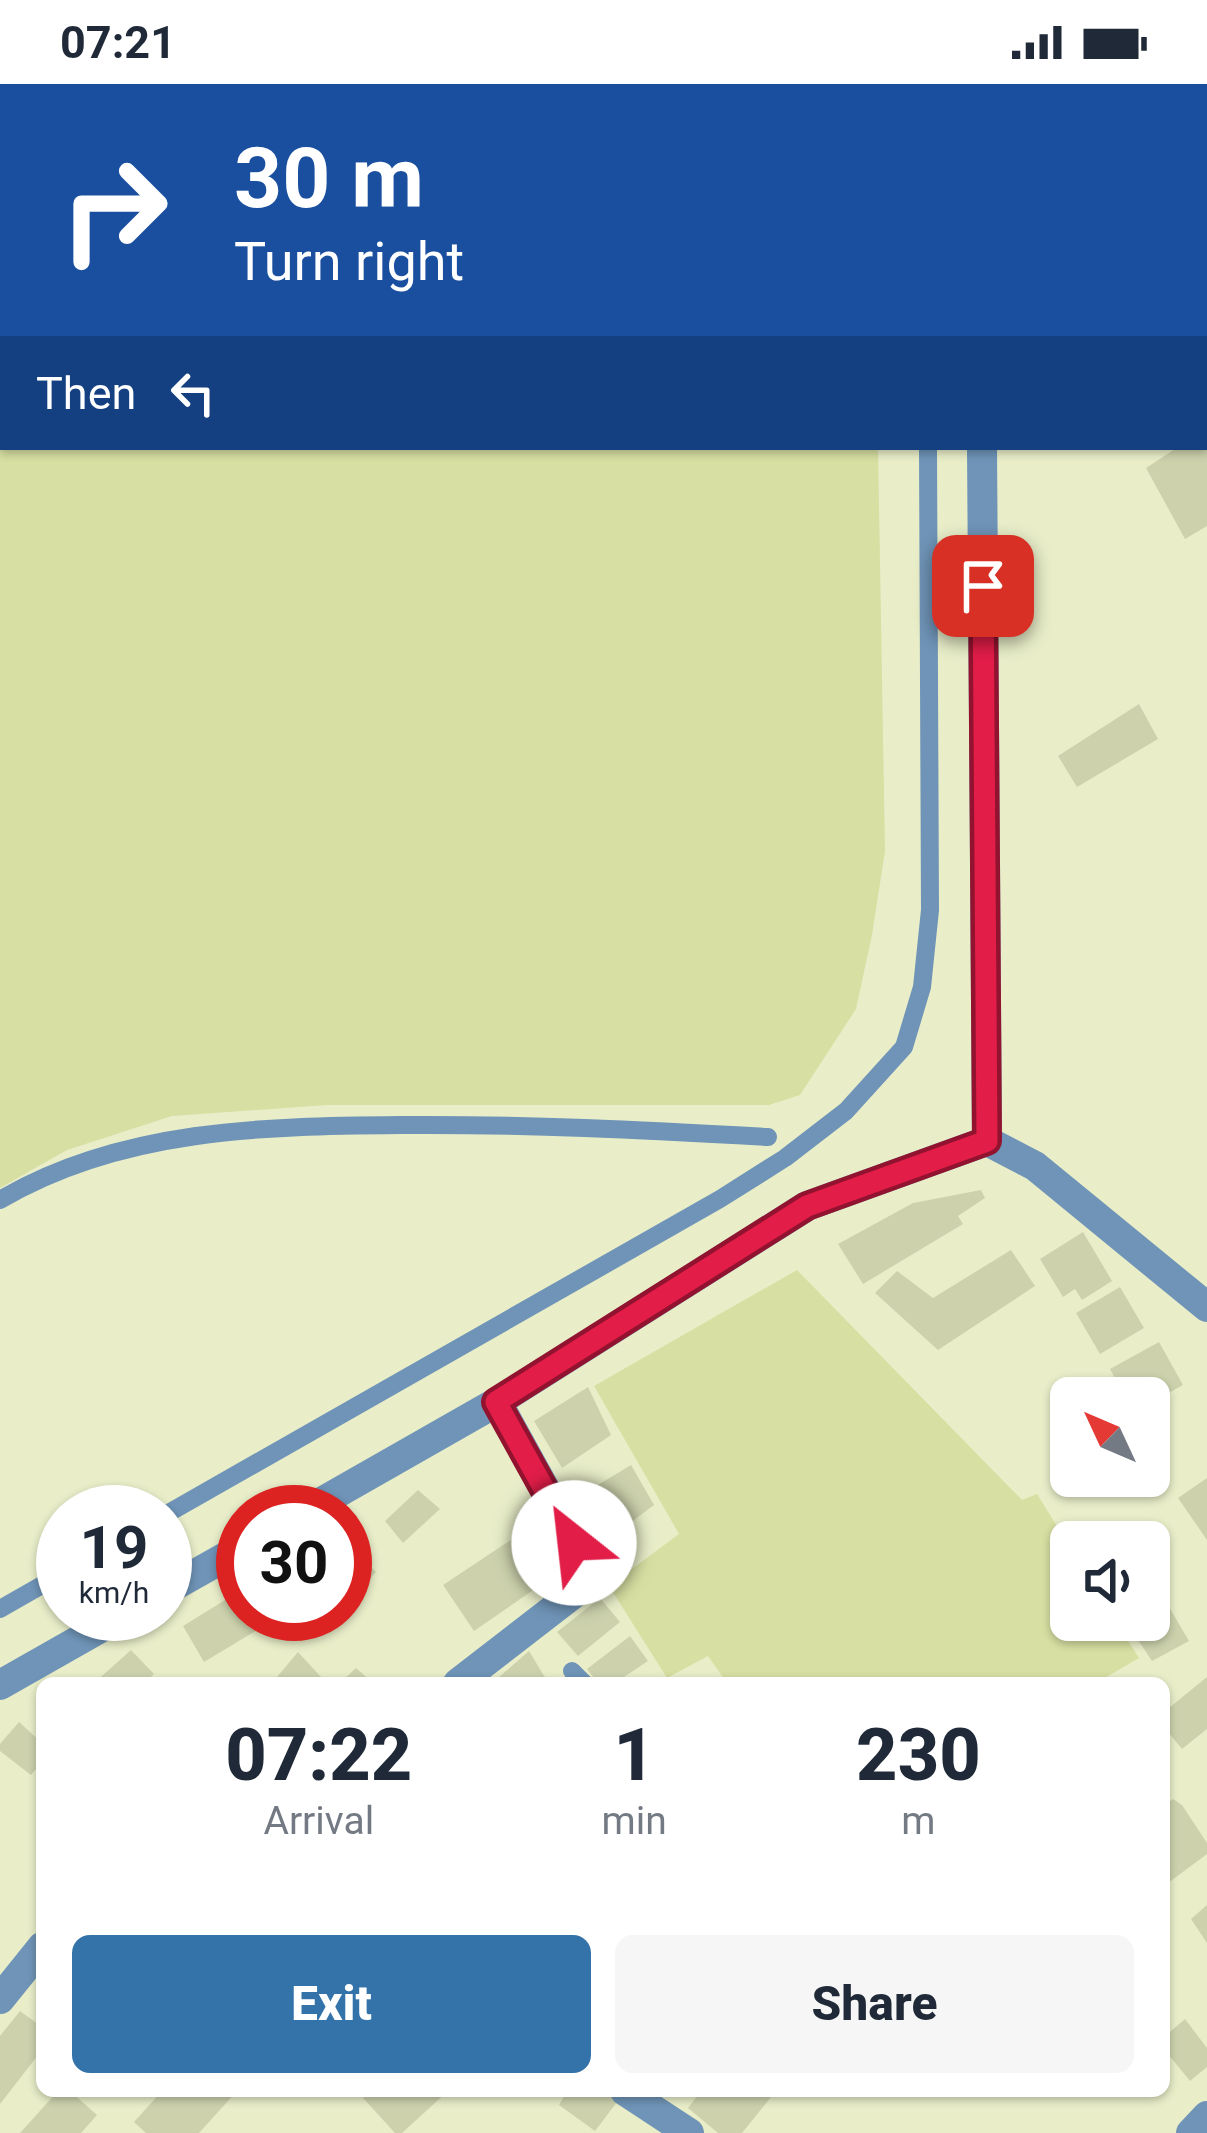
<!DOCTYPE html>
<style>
body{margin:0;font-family:Roboto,sans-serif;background:#f6f6f7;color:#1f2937;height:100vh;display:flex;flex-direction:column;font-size:45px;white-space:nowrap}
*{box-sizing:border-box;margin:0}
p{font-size:39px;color:#747a83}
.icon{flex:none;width:66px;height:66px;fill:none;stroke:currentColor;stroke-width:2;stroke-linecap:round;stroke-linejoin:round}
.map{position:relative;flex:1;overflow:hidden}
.sheet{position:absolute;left:36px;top:1593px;width:1134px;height:420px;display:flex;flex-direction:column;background:#fff;border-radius:18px;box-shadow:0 3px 9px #0004}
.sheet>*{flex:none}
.hud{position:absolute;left:0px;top:0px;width:1209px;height:366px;box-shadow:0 3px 9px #0004;background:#1a4fa0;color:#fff;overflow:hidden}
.needle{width:78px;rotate:314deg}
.tools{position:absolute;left:1050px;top:1293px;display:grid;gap:24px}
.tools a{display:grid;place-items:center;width:120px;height:120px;border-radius:18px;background:#fff;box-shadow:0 3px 9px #0004;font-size:60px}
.speed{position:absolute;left:36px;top:1401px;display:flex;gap:24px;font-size:60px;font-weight:700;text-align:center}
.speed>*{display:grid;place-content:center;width:156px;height:156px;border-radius:50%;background:#fff;box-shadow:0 3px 9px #0004;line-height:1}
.speed small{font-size:30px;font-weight:400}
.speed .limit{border:18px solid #d22;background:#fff;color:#111}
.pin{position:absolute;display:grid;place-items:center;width:102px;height:102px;color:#fff;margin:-51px;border-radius:24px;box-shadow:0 6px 18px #0006}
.me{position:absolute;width:132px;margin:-66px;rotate:331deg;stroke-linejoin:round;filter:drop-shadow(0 0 9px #0008)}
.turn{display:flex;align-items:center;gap:42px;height:252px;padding:0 36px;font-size:54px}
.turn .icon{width:156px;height:156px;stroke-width:2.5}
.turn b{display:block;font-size:84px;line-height:102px}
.then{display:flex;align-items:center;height:114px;padding:0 36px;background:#0003;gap:24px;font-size:45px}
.eta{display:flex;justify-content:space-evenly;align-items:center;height:204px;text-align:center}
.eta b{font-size:72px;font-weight:800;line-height:84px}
.button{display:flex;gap:24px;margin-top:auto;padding:24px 36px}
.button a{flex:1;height:138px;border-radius:18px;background:#3373a9;color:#fff;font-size:48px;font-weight:800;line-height:138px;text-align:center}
.button a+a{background:#f6f6f7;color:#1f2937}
.status{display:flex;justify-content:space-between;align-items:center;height:84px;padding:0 60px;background:#fff;direction:ltr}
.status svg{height:33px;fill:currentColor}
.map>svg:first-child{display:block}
.green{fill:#d7dfa2}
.building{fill:#cdd2ad}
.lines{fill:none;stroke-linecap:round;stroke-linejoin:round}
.service{stroke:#6f94b7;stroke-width:18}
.minor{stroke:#6f94b7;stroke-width:30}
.tertiary{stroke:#6f94b7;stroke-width:30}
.route-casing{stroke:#92132f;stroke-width:30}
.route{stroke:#e11d48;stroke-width:21}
</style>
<div class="status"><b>07:21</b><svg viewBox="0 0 49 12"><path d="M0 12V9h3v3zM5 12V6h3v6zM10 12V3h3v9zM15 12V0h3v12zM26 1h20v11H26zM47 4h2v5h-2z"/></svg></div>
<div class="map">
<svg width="1207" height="2049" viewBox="0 0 1207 2049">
<rect width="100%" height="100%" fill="#e9eec9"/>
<!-- green -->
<path class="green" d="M0,0H872L3,3V363H878L885,767L872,851L856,925L800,1011L769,1021H327L172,1032L67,1066L0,1104Z
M797,1186L1022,1416L1037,1410L1071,1465V1536H1115L1139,1574L1096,1599H727L708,1572L667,1594L609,1502L679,1450L594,1302Z"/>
<!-- building -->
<path class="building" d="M1178,363H1207V442L1185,455L1146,384Z
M1139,620L1158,655L1077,703L1058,672Z
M981,1106L985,1114L958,1132L963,1140L863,1200L838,1160L913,1119Z
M1083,1148L1112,1197L1082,1216L1075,1205L1063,1213L1040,1175Z
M1011,1166L1035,1202L938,1266L875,1209L897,1187L933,1214Z
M1120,1203L1144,1244L1100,1270L1076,1229Z
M1159,1258L1183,1301L1149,1320V1314H1126L1110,1285Z
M588,1303L611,1351L562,1384L534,1337Z
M631,1381L654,1421L614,1451L588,1407Z
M1207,1394V1456L1178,1414Z
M418,1406L440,1425L403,1459L385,1437Z
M541,1436L571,1480L474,1547L443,1501Z
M345,1457L376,1488L345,1523Z
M1149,1489L1189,1557L1152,1577L1128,1541L1149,1536Z
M243,1505V1530H284L204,1578L183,1542Z
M600,1514L620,1538L578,1572L557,1548Z
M630,1552L648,1577L615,1599H598L587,1585Z
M131,1566L154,1590L144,1599H94Z
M529,1567L546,1595L542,1599H492Z
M298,1568L321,1593L316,1599H272Z
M356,1584L373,1599H340Z
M1207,1593V1645L1182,1665L1164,1643V1628Z
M19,1638L42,1659V1678L31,1691L0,1667V1660Z
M1173,1715L1182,1721L1207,1759V1770L1164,1802V1721Z
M1207,1821V1859L1191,1835Z
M20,1927L42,1943V1966L0,2020V1952Z
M1185,1935L1207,1964V1983L1190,1997L1164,1965V1953Z
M58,2007H70L97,2031L81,2049H20Z
M162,2007H237L199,2049H146L134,2038Z
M371,2007H448L402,2049H395L363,2014Z
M567,2007H611L620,2014L595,2047L559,2021Z
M701,2007H776L742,2049H718L688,2024Z"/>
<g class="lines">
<!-- service -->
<path class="service" d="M927,0V3
M0,1116C120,1045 265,1042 401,1041C524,1040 645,1046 768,1053
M165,1431L720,1115L785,1074L846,1027L904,963L922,903L930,826L928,363
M0,1525L63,1489
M572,1587L584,1599"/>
<!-- minor -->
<path class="minor" d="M1206,215H1207
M982,363L987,1057
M458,1599L594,1494L497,1318
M0,1915L42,1863
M625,2007L689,2049"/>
<!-- tertiary -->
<path class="tertiary" d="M304,1428L497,1318L807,1122L987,1057L1035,1082L1207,1223
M165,1507L243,1463
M0,1601L125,1530
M1191,2049L1207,2032"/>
</g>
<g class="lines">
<!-- route casing -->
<g class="route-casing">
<path id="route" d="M574,1459L496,1318L807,1122L987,1057L983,502"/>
</g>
<!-- route -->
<use href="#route" class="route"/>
</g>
</svg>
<div class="tools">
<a><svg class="needle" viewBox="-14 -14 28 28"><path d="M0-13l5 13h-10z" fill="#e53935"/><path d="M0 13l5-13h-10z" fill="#747a83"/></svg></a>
<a><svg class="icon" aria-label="sound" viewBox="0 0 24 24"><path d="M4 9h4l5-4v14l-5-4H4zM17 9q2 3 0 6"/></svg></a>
</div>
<div class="speed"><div>19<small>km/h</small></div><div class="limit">30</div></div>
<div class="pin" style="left:983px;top:502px;background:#d93025"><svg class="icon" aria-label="arrive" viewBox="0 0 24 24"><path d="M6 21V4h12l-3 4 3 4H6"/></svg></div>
<svg class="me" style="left:574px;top:1459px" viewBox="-20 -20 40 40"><circle r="19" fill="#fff"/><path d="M0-13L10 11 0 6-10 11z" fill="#e11d48"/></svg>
<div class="hud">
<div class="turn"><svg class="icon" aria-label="right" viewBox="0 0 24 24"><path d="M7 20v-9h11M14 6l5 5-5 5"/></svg><div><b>30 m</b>Turn right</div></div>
<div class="then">Then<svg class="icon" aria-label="left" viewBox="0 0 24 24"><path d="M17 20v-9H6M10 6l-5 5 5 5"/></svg></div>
</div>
<section class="sheet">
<div class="eta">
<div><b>07:22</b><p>Arrival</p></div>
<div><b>1</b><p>min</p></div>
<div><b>230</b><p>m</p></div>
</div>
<div class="button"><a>Exit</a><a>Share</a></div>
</section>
</div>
